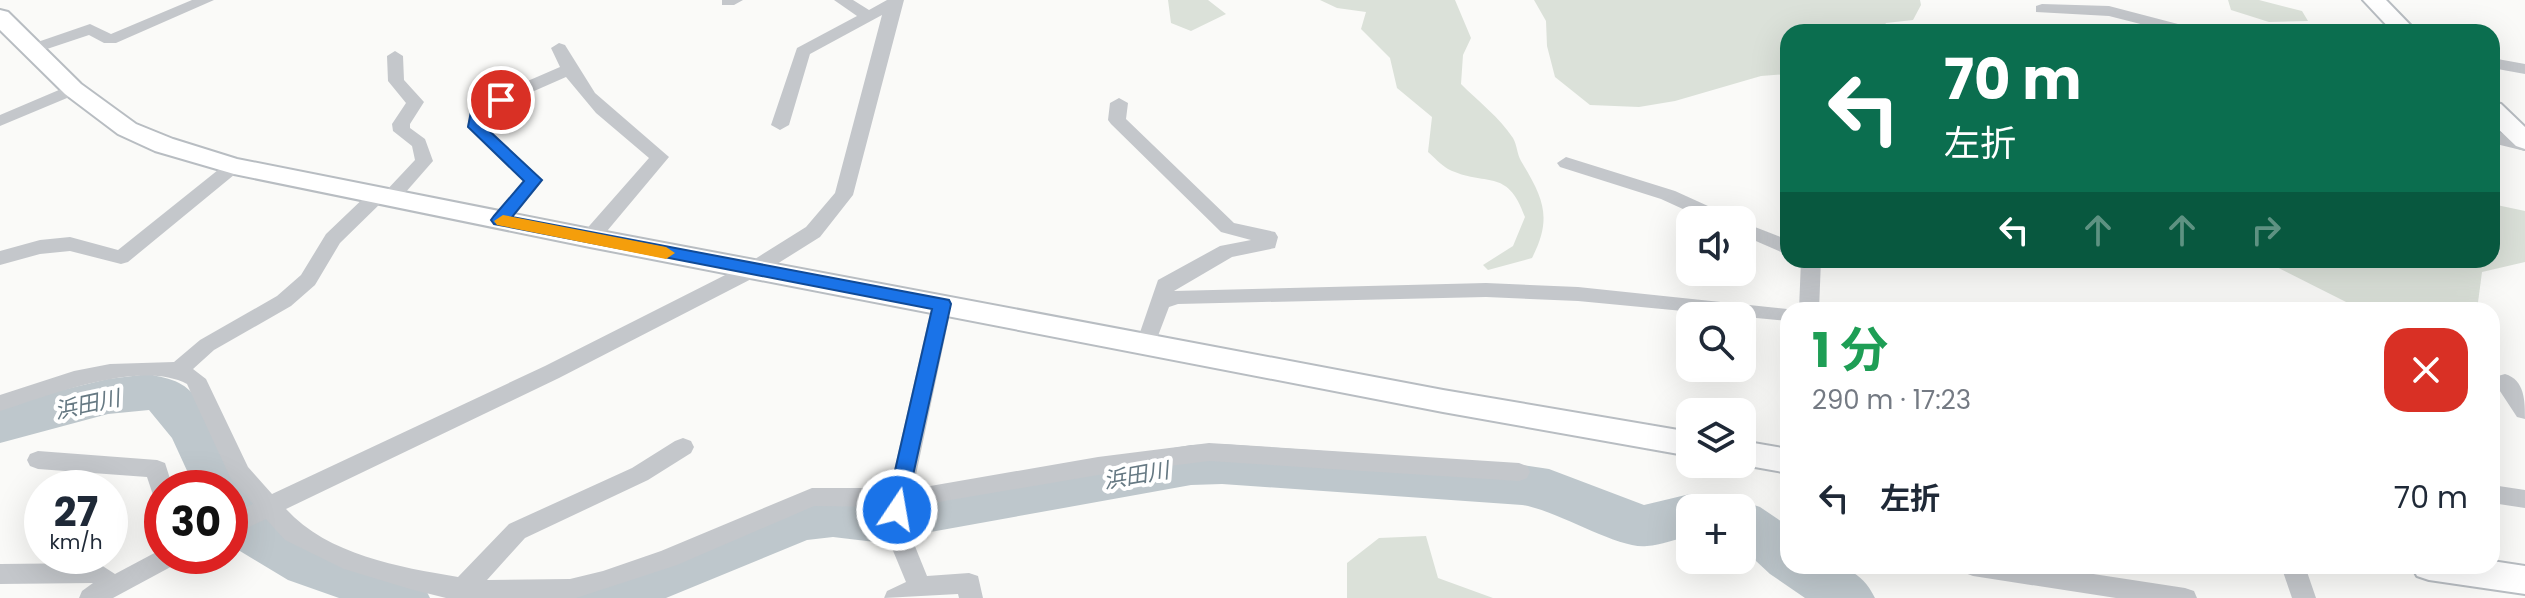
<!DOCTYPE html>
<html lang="ja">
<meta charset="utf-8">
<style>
body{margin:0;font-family:Poppins,"Noto Sans JP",sans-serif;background:#f6f6f7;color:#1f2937;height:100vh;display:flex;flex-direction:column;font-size:30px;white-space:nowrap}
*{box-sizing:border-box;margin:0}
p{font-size:26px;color:#747a83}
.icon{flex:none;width:44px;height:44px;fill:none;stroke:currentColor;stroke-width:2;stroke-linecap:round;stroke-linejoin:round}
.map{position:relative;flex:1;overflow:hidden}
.side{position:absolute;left:1780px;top:302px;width:720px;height:272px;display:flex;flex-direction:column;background:#fff;border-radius:24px;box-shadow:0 8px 32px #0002}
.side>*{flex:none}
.guide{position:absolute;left:1780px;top:24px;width:720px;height:244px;border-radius:24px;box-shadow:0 8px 32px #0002;background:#0b6e4f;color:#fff;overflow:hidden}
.tools{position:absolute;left:1676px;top:206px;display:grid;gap:16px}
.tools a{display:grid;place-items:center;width:80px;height:80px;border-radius:16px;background:#fff;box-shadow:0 8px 32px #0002;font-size:40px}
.speed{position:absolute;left:24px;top:470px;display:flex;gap:16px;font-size:40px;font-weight:700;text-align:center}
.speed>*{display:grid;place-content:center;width:104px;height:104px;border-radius:50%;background:#fff;box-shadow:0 8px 32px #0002;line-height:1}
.speed small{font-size:20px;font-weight:400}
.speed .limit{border:12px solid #d22;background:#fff;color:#111}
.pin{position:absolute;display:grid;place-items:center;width:68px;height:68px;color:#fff;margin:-34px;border:4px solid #fff;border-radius:50%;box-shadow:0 2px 8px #0007}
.me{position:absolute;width:88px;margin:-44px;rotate:12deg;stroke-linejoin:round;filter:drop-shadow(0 0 6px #0008)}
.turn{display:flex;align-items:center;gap:28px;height:168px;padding:0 32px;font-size:36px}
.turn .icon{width:104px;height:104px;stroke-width:2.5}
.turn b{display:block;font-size:56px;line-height:68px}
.lanes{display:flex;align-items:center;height:76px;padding:0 32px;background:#0003;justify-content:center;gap:40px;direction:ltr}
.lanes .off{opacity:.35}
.round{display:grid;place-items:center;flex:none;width:84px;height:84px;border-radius:24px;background:#f6f6f7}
.overview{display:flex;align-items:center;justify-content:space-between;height:136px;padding:0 32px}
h1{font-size:48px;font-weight:700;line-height:60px;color:#1e9e55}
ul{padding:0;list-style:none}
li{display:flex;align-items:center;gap:24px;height:120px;padding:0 32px}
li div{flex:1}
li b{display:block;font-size:30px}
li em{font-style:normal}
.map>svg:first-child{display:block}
.green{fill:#dbe1d9}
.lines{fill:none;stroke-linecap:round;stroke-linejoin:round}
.river{fill:#bec7cc;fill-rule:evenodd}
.secondary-casing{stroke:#b8bdc2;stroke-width:4}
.street{fill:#c4c7cb;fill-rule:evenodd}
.secondary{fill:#fff;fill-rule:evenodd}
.route{fill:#1a73e8;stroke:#114b97;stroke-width:2}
.slow{fill:#f59e0b}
.labels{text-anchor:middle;stroke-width:8;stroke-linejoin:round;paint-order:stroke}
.water-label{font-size:22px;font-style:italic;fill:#667983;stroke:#fff}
</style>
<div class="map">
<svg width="2525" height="598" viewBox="0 0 2525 598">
<rect width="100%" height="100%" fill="#fafaf8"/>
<!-- green -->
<path class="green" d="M1168,0H1208L1226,14L1191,31L1171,23Z
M1320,0H1455L1471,38L1463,55L1461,84C1478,101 1500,118 1513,138C1517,145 1517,154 1521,161C1543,198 1553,217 1532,258L1488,270L1483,265L1513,246L1525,217C1507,166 1486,188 1448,169C1441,165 1434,157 1428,152L1432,117L1397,88L1390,58L1361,29L1366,12L1337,8Z
M1534,0H1920L1921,5L1913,20L1886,23L1880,32H1788V74L1761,76L1675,101L1639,107L1590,105L1555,77L1547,46L1546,21Z
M2228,0H2259L2302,11L2308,21L2269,22L2231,10Z
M2492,204L2525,211V262L2482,272L2477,310H2370L2354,306L2263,260H2492Z
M1426,536L1438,578L1493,598H1347V563L1379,538Z"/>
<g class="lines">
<!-- river -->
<path class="river" d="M149,374C159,377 170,378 179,383C209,398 231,459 245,488L243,491L248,492L258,510L325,548L422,582L430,598H339L288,580L230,545V488H195L172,438L149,410L108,414L0,443V405L108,379Z
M1222,444L1522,465L1549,469L1644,505L1690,494L1708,500L1712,508H1690V536C1676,539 1661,545 1647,546C1619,550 1557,510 1522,505L1222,484L1191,485L875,542L833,537L807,540L666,598H563L571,582L660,555L802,499L833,495L875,500L1191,445Z
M1742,501L1760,507L1788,526V566C1826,566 1856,559 1875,598H1805L1770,574L1742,548V508H1724Z"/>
<!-- secondary casing -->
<g class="secondary-casing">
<path id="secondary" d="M2363,0H2386L2417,32H2393Z
M0,10L8,12L81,84L136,124L173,139L237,159L590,229L1443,390L1690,432V456L1443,412L590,247L234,174L155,151L118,134L65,94L0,30Z
M2492,102L2501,104L2525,127V149L2516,146L2492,123Z
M1742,441L1788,449V473L1738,464H1742Z
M2492,561L2525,566V594L2429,580L2417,576L2412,566H2492Z"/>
</g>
<!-- street -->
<path class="street" d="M192,0H214L116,43H104L89,35L32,54L24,49L26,46L90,24L111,34Z
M722,0H743L734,5H722Z
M834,0H853L869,10L887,0H904L853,195L820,237L761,274L559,378L286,509C328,555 399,567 458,577L509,524L632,468L675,441L683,438L691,441L694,447L691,453L648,480L525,538L487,580L570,579L603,571L661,551L812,488H890L932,304L935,299H949L952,304L913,489L1098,457L1209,443L1519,463L1527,466L1530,472L1527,478L1519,481L1209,461L1098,475L909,507L908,529L927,576L969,573L978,576L983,598H959L958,594L884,598L887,591L906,582L884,529L886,507L814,506L677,565L576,598H446L410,589L344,569L285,540L266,519L230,536V515L253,504L231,479L187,384C140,359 48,396 0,411V395L74,371L110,364L174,362L200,340L277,296L301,275L326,234L370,192L384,193L415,160L412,146L393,131L392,124L406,103L388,81L387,56L395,51L403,56L404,80L424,102L410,124V128L425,139L433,161L398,201L384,200L340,243L315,285L291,306L214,350L193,369L206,379L248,467L272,494L545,366L747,264L806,227L835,193L882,15L810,54L789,125L780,130L771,125L797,48L857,16Z
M2042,4L2109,6L2197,29L2199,32H2172L2109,16L2036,12V6Z
M559,43L565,45L595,93L669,157L597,243H583L580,238L583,233L649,158L596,113L566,77L486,112L485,126L543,180L507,224L500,226L491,220L524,180L467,127L472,105L560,67L551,48Z
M2492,58L2525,64V74L2492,68Z
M73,84L79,85L81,89L79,93L0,126V115Z
M1119,98L1128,103L1126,119L1234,223L1275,232L1278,237L1275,248L1232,257L1174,291L1486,283L1578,287L1796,310H1788V321L1578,301L1486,297L1178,304L1169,307L1153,349H1139L1136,344L1158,280L1220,246L1251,240L1221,232L1111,124L1108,120L1110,103Z
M2492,131L2525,139V151L2492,143Z
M1566,157L1675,191L1730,216L1732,220H1707L1661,199L1560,167L1557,163Z
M234,160L243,166L240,170L128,262L121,264L70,251L40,254L0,265V251L40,240L70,237L118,250L228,162Z
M1742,222L1788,240V255L1742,235Z
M1801,260H1821L1819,310H1799Z
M2505,374C2525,380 2525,401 2525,419L2517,417L2494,382L2498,376Z
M38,451L157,460L165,463L173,488H162V501L154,498L147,477L38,469L30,466L27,460L30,454Z
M2492,485L2525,490V508L2492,503Z
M162,549V556H182L178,563L113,598H79L82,591L93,583L0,584V564L98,563L115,574Z
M1961,566H2041L2185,588L2194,591L2197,598H2116L1973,576L1965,573Z
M2281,566H2305L2316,598H2292Z"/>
<!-- secondary -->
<use href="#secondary" class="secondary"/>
</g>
<!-- route -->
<path class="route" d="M501,95L508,100L486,112L484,126L542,180L512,217L949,300L951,304L904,516L897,519L889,516L886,510L932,309L494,224L491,220L494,216L524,181L468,127L472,106Z"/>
<!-- slow -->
<path class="slow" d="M503,215L666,247L675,253L666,259L497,225L494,221Z"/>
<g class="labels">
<!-- water labels -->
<g class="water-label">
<text transform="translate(87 404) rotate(-12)" y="8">浜田川</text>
<text transform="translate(1136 475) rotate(-10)" y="8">浜田川</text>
</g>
</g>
</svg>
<div class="tools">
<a><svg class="icon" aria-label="sound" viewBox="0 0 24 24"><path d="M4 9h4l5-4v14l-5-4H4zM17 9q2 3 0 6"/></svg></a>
<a><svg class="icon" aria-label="search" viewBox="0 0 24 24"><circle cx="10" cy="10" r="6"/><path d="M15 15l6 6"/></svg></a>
<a><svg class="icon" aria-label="layers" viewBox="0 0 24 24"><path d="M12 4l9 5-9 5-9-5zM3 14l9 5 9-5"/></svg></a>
<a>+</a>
</div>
<div class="speed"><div>27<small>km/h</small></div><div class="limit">30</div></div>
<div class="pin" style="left:501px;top:100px;background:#d93025"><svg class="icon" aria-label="arrive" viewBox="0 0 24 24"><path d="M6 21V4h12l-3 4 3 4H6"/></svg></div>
<svg class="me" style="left:897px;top:510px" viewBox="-20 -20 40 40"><circle r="17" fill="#1a73e8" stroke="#fff" stroke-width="3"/><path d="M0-11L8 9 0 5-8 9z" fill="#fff"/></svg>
<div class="guide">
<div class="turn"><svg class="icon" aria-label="left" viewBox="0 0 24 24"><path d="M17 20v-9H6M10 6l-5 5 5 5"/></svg><div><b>70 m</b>左折</div></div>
<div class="lanes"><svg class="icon" aria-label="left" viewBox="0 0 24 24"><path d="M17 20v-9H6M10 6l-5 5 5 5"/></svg><svg class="icon off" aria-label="ahead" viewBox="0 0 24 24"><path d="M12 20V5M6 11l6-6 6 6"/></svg><svg class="icon off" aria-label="ahead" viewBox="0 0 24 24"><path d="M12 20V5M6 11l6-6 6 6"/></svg><svg class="icon off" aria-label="right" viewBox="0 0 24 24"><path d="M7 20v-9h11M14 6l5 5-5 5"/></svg></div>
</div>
<section class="side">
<div class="overview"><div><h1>1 分</h1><p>290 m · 17:23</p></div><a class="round" style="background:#d93025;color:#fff"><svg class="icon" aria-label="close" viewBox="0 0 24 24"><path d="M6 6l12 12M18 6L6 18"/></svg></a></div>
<ul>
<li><svg class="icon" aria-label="left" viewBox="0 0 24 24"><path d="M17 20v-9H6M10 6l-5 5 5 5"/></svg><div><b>左折</b></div><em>70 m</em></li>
</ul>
</section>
</div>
